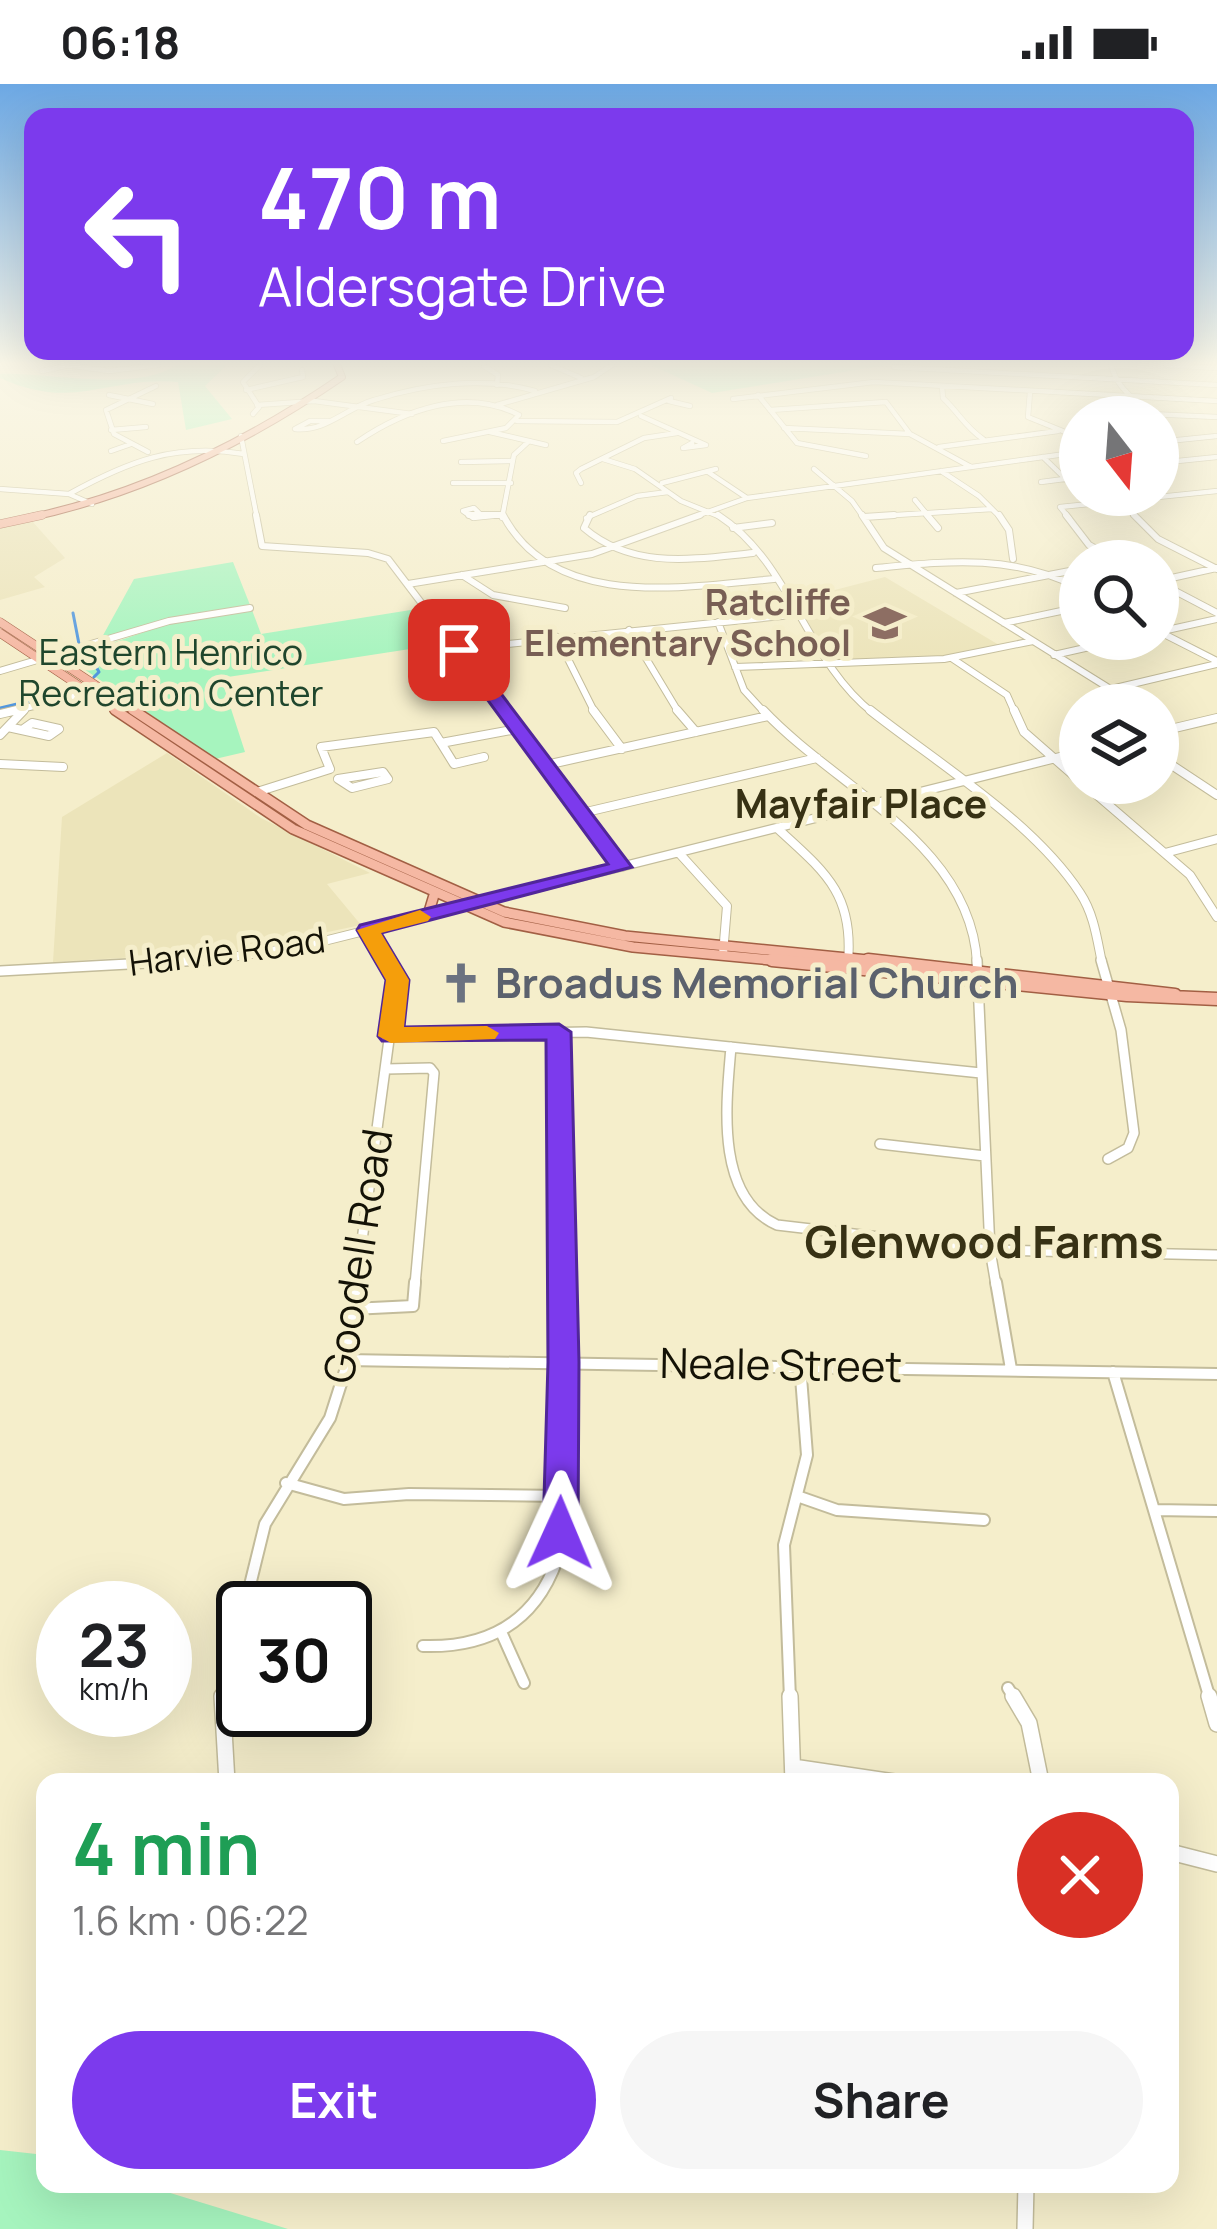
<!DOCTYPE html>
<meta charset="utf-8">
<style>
body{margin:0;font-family:Manrope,sans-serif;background:#f6f6f6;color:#202124;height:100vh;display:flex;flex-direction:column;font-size:45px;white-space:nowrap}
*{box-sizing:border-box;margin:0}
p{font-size:39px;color:#757577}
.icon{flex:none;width:66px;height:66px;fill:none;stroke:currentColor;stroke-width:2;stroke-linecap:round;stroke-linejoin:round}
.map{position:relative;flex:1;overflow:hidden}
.panel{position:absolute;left:36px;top:1689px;width:1143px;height:420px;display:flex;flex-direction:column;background:#fff;border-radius:24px;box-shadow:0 12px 48px #0002}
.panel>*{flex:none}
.top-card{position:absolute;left:24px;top:24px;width:1170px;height:252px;border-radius:24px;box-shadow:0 12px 48px #0002;background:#7c3aed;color:#fff;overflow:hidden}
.needle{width:78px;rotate:163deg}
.buttons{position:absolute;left:1059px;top:312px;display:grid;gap:24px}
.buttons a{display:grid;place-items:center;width:120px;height:120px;border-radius:50%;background:#fff;box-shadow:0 12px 48px #0002;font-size:60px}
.speed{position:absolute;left:36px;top:1497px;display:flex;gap:24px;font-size:60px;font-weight:700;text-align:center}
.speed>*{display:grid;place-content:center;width:156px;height:156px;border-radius:50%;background:#fff;box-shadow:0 12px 48px #0002;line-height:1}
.speed small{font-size:30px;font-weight:400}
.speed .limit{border:6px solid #111;border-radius:18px;background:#fff;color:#111}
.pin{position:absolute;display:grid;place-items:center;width:102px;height:102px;color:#fff;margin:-51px;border-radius:24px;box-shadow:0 6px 18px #0006}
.me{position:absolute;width:132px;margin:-66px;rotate:1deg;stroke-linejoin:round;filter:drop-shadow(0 0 9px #0008)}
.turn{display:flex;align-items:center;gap:42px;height:252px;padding:0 36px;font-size:54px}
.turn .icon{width:156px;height:156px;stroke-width:2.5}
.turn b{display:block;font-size:84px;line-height:102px}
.round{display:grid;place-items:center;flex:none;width:126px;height:126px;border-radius:63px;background:#f6f6f6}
.overview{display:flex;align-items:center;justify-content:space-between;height:204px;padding:0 36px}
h1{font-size:72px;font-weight:700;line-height:90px;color:#1e9e55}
.cta{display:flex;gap:24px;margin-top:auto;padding:24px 36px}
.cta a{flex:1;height:138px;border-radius:72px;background:#7c3aed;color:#fff;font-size:48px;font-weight:700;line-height:138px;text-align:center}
.cta a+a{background:#f6f6f6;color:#202124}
.status{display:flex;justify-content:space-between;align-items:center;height:84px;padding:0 60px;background:#fff;direction:ltr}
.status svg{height:33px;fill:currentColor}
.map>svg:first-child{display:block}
.built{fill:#ece4ba}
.green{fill:#a6f4be}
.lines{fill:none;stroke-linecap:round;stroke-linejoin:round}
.stream{stroke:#5297de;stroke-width:3}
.minor-far5-casing{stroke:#c3bc9b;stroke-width:6}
.minor-far4-casing{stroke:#c3bc9b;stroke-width:8}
.minor-far3-casing{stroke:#c3bc9b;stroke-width:10}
.minor-far2-casing{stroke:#c3bc9b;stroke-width:12}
.minor-far1-casing{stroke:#c3bc9b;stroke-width:14}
.minor-casing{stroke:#c3bc9b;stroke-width:18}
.major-far3-casing{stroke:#a25f44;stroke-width:8}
.major-far2-casing{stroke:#a25f44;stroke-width:9}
.major-far1-casing{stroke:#a25f44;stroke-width:12}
.major-casing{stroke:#a25f44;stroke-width:15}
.minor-far5{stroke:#fff;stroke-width:4.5}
.minor-far4{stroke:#fff;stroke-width:6}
.minor-far3{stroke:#fff;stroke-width:8}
.minor-far2{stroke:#fff;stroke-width:9}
.minor-far1{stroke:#fff;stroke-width:10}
.minor{stroke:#fff;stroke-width:15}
.major-far3{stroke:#f5b8a3;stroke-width:6}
.major-far2{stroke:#f5b8a3;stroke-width:8}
.major-far1{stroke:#f5b8a3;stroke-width:9}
.major{stroke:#f5b8a3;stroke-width:12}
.route{fill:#7c3aed;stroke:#51269a;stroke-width:3}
.slow{fill:#f59e0b}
.labels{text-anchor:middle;stroke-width:10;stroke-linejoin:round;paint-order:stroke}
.far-education-label{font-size:36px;font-weight:bold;fill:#785e54;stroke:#f5eecb;text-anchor:end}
.far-park-label{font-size:36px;fill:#1f462d;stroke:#f5eecb}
.far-street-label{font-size:36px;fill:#141206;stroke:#f5eecb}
.far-neighbourhood-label{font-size:39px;font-weight:bold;fill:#373114;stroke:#f5eecb}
.worship-label{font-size:42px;font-weight:bold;fill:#5b616d;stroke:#f5eecb;text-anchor:start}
.street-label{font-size:42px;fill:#141206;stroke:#f5eecb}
.neighbourhood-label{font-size:45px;font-weight:bold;fill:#373114;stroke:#f5eecb}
</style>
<div class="status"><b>06:18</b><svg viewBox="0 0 49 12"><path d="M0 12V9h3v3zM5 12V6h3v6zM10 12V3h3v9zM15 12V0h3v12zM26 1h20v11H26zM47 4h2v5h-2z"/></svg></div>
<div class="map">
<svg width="1217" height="2145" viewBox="0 0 1217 2145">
<rect width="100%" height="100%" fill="#f5eecb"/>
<!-- built -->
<path class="built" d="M32,437L65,474L34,493L45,503L0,516V441Z
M885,493L999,561L948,573L830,577L796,516Z
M167,669L261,734L370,789L327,800L361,841L237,867L53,878L62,733Z"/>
<!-- green -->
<path class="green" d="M176,281H227L205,302L232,335L186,346L178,298C107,292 74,328 0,294V290C48,288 136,309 176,281Z
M651,281H887L712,309Z
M233,478L250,521L169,535L101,555L134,495Z
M423,524L449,559L221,594L245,668L215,675L68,574L165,541L252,526L261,550Z
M0,2066L45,2071V2100H141L288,2145H0Z"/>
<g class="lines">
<!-- stream -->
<path class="stream" d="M73,529L79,560
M88,568L99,588L94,593
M0,624L76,606"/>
<!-- minor-far5 casing -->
<g class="minor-far5-casing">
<path id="minor-far5" d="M67,281L109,287L158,281
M551,281L581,294
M1111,281C1120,312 1136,309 1145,333
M1166,281L1217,284
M484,282L498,291L497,301
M894,283L1217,301
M42,287L70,281
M942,302L943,314C959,329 965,343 983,355
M246,306L303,293L302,286
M1030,308L1028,333L1080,354
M109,311L153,320
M758,311L797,359L866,372
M733,315L874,298L1217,317
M669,317L690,322
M257,321L314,317L412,330
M497,321L594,293L612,281
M770,326L886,318L910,350L971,383
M253,330L259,323L243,298L260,281
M641,332L706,361L683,364L692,359
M1091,333L1127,329L1217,333
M329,337H310L295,345C326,348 346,324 374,316C425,300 484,292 535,307
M517,337L617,338L671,314
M784,344L910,350
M111,346L146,343
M490,348L546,361
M241,352L257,434
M357,358C404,326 466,303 519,331L506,344L443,357
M1158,358L1217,352
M939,363L1058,347
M111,367L131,360
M148,368L114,350L106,326L156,302
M1043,373L1080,409
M603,375L635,385L681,417L723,434
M461,378L513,377
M1158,379L1217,373
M814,385L852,417L864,434
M941,387L979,412L1001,434
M708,388L747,414
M1041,398L1080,393
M453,399H511
M581,399L576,389L581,385L644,354L677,349
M662,399L716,385
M0,405L69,410L92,420
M69,410C129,377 175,359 244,370
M915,416L930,434
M1120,417L1137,434
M482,432L474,424L463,427L473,434L502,431
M864,433L992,425
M502,434L514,371L528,358
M586,434L637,412L668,408
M691,434L747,414L1080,368
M1069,434L1060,423L1217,407"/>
</g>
<!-- minor-far4 casing -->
<g class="minor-far4-casing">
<path id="minor-far4" d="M256,431L262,462L368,469L388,475L505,629
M469,431H501
M503,431C553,527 684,503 774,495
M590,431L584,444C633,486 693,475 753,469
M718,431C791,478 806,577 873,629
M862,431L884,464L1136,621
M927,431L938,444
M999,431L1009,446L1013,475
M1066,431L1089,461L1118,477
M1134,431L1158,455L1217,485
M864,433L894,431
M733,444L772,439
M876,484C950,477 1011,470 1080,504
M462,491L493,511L565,524
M1158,497L1217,484
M1158,498L1217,529
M408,500L592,470L700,431
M956,509L1080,485
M718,538L744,606L765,629
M1004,539L1080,523
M629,546L679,629
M1158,547L1217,577
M1158,548L1217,535
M557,553L595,629
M458,565L802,530
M1054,571L1125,555
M953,575L1007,611L1015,629
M735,583L944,575L1033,557
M0,587L169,537L250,524
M1111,605L1217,580
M4,629L89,609"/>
</g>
<!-- minor-far3 casing -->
<g class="minor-far3-casing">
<path id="minor-far3" d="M503,626L622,783
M593,626L622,665
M677,626L696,648
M763,626C836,704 971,760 977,879
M870,626C937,679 1033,737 1080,809C1094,830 1097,855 1102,879
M1014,626L1024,648L1080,697
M0,630L17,626
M8,643L49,652L59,645L32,639L22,646
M1158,648L1217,634
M0,651L24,626
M441,659L454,680L484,673
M1158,672L1217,711
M0,680L63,683
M546,681L768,632
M383,688L388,695L352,704L338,695Z
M1083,699L1190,791L1217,833
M257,708L330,685L321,663L434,648L441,659L517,645
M582,729L817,674
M777,744C824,787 854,809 848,878
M679,769L727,822L723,870
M1165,769L1217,755
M368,846L387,879
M145,879L212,876L304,862L1080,668"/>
</g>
<!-- minor-far2 casing -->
<g class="minor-far2-casing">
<path id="minor-far2" d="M977,876L990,1166L996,1201
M1101,876L1121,946L1134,1049L1128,1064L1108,1075
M0,887L202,876
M559,948L563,1201
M391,952L586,948L981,989
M731,963C726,1021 715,1113 777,1141L990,1166L1217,1171
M386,985L430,984L434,989L415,1201
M880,1060L985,1072
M356,1201L397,896L386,876"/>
</g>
<!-- minor-far1 casing -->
<g class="minor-far1-casing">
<path id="minor-far1" d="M996,1198L1011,1285
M352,1225L413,1222L415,1198
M346,1276L1217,1290
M1113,1288L1210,1615
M286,1399L344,1415L409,1410L561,1412
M797,1412L837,1426L984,1436
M1154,1426L1217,1427
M502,1550L524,1599
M423,1562C488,1564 535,1538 557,1476L563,1198
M1008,1604L1015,1615
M222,1615L265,1440L330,1334L345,1287L357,1198
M790,1615L784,1461L807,1371L800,1280"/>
</g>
<!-- minor casing -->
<g class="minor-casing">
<path id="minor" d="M222,1612L227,1698
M790,1612L793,1698
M1013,1612L1029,1639L1041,1698
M1209,1612L1217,1640
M793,1683L894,1698
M1170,1768L1217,1780
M1025,2145L1026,2100"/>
</g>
<!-- major-far3 casing -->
<g class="major-far3-casing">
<path id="major-far3" d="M28,434C142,410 247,358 342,293L337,281"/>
</g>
<!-- major-far2 casing -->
<g class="major-far2-casing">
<path id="major-far2" d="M0,440L42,431
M0,538L138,629
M0,549L120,629"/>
</g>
<!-- major-far1 casing -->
<g class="major-far1-casing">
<path id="major-far1" d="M115,626L293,745L504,838L633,863L803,879
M133,626L307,741L504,828L625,852L898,879
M428,831L434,811"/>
</g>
<!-- major casing -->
<g class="major-casing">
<path id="major" d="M772,876L1127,911L1217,915
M868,876L1175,911"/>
</g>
<!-- minor-far5 -->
<use href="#minor-far5" class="minor-far5"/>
<!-- minor-far4 -->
<use href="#minor-far4" class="minor-far4"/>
<!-- minor-far3 -->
<use href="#minor-far3" class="minor-far3"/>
<!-- minor-far2 -->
<use href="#minor-far2" class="minor-far2"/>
<!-- minor-far1 -->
<use href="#minor-far1" class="minor-far1"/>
<!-- minor -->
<use href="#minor" class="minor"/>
<!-- major-far3 -->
<use href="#major-far3" class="major-far3"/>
<!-- major-far2 -->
<use href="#major-far2" class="major-far2"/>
<!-- major-far1 -->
<use href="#major-far1" class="major-far1"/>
<!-- major -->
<use href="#major" class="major"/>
</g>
<!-- sky -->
<linearGradient id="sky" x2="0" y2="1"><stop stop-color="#6ca8e4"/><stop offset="0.48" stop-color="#faf7e8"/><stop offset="1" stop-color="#faf7e8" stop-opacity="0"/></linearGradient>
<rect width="1217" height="581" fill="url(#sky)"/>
<!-- route -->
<path class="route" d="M459,561L465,562L632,783L381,849L409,896L404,943L559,940L571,948L579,1278L578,1449L572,1460L560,1465L548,1460L543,1449L548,1278L546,956L382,957L378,952L386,896L357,846L360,841L608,780L451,566Z"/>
<!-- slow -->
<path class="slow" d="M420,826L431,833L428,837L381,849L409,896L404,943L487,942L499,949L495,955L391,959L378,952L386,896L357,846Z"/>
<!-- icons -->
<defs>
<g id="school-bare" transform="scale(3.24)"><path d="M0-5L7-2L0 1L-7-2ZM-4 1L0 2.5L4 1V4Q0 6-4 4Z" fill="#8d6e63" stroke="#f5eecb" stroke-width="2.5" paint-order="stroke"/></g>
<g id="church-bare" transform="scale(3.24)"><path d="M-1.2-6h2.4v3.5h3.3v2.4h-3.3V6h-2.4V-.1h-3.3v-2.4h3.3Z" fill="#6b7280" stroke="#f5eecb" stroke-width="2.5" paint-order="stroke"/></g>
</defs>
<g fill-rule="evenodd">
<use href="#school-bare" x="885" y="539"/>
<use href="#church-bare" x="461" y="899"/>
</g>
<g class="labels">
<!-- far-education labels -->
<g class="far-education-label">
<text x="851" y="531">Ratcliffe<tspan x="851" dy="41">Elementary School</tspan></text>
</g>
<!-- far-park labels -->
<g class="far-park-label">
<text x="171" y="581">Eastern Henrico<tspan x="171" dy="41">Recreation Center</tspan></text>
</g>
<!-- far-street labels -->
<g class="far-street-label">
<text transform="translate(227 867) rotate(-7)" y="13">Harvie Road</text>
</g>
<!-- far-neighbourhood labels -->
<g class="far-neighbourhood-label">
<text x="861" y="734">Mayfair Place</text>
</g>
<!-- worship labels -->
<g class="worship-label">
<text x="495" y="914">Broadus Memorial Church</text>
</g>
<!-- street labels -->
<g class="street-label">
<text transform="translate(358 1172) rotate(-81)" y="15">Goodell Road</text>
<text transform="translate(781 1281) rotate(1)" y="15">Neale Street</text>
</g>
<!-- neighbourhood labels -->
<g class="neighbourhood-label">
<text x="984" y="1174">Glenwood Farms</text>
</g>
</g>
</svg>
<div class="buttons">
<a><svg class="needle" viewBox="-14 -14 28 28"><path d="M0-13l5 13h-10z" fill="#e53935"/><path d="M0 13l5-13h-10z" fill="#757577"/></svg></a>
<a><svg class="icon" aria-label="search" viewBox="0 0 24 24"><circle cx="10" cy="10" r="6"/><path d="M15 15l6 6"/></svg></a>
<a><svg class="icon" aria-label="layers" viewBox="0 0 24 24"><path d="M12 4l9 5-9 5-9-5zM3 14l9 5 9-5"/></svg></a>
</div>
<div class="speed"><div>23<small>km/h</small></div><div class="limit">30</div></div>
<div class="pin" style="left:459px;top:566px;background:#d93025"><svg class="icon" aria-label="arrive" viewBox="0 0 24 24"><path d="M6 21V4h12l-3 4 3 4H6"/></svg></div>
<svg class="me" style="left:560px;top:1449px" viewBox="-20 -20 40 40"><path d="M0-17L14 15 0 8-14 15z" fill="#7c3aed" stroke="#fff" stroke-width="4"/></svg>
<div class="top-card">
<div class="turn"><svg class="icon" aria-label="left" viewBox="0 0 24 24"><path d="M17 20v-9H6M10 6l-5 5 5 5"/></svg><div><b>470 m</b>Aldersgate Drive</div></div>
</div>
<section class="panel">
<div class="overview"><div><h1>4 min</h1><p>1.6 km · 06:22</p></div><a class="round" style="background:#d93025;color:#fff"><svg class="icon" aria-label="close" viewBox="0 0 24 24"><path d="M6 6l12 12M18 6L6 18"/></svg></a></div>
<div class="cta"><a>Exit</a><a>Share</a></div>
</section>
</div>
